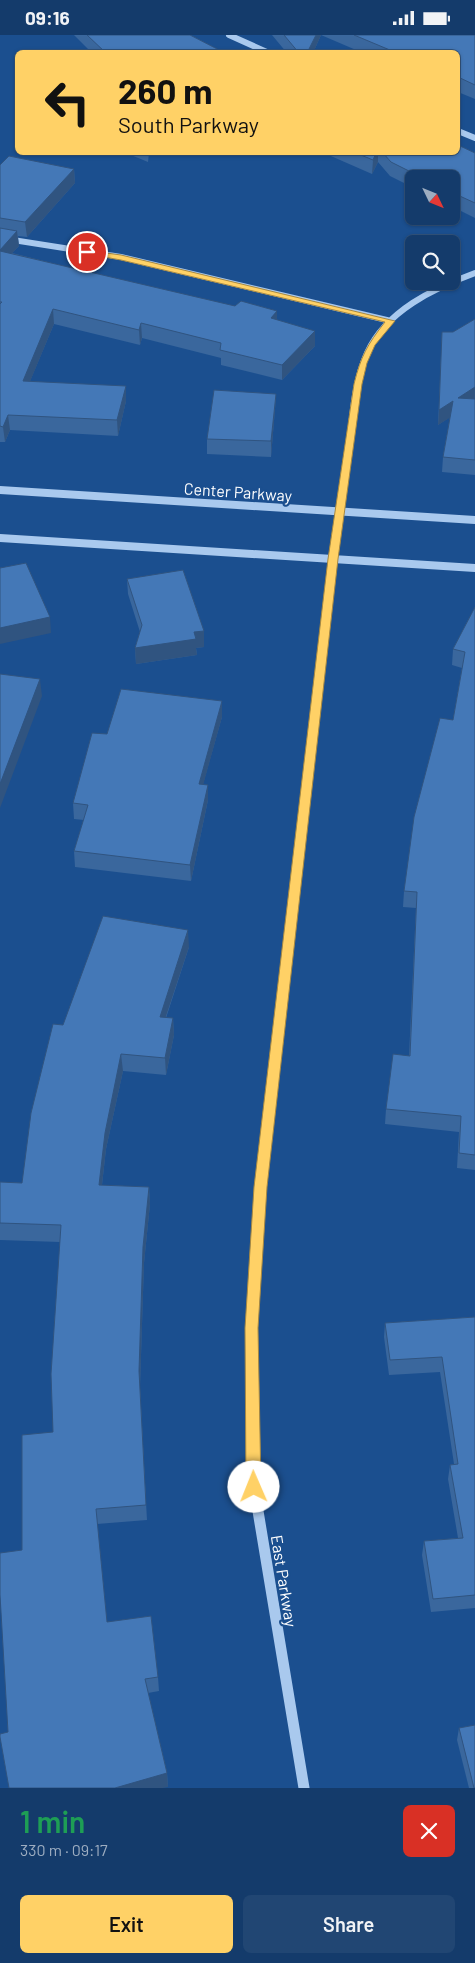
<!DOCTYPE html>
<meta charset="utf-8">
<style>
body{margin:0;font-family:Barlow,sans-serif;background:#214673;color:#f1f3f6;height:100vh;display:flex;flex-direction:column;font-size:19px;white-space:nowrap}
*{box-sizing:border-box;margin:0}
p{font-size:16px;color:#9dadc1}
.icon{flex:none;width:28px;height:28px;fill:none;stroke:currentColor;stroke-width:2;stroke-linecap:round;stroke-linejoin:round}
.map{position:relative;height:1753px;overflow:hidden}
.details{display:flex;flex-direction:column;background:#143b6b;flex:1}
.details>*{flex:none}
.guide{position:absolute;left:15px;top:15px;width:445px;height:105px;border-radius:8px;box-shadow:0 1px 4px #0004,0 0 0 1px #33557e;background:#ffd166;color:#111;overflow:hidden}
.needle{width:32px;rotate:133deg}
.fabs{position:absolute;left:405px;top:135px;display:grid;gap:10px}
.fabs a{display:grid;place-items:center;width:55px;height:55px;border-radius:8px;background:#143b6b;box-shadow:0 1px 4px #0004,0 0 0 1px #33557e;font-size:25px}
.pin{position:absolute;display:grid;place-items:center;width:42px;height:42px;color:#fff;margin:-21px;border:2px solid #fff;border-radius:50%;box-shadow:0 1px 5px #0007}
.me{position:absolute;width:55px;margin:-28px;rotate:359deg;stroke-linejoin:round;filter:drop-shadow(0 0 4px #0008)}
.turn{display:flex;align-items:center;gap:18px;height:105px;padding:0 20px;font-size:22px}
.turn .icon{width:65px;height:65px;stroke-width:2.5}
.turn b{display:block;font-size:35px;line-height:42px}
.round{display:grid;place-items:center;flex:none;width:52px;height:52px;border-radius:8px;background:#214673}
.head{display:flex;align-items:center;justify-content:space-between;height:85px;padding:0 20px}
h1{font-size:30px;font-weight:600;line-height:38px;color:#1e9e55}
.action{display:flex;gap:10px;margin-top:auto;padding:10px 20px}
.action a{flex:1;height:58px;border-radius:8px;background:#ffd166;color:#111;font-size:20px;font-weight:600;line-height:58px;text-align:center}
.action a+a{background:#214673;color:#f1f3f6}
.status{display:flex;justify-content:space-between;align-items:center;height:35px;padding:0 25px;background:#143b6b;direction:ltr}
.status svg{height:14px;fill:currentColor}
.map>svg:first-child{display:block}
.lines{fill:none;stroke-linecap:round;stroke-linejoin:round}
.minor-far2{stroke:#a9c9ee;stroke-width:6}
.minor-far1{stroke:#a9c9ee;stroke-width:8}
.minor{stroke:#a9c9ee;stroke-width:11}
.wall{fill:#3a679d}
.shaded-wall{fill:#305480}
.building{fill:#4478b7;stroke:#305480}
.route{fill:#ffd166;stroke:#a68842}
.labels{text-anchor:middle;stroke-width:4.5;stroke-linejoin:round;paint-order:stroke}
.street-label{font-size:16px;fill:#fff;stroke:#1b4f8f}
</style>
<div class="status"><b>09:16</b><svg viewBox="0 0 49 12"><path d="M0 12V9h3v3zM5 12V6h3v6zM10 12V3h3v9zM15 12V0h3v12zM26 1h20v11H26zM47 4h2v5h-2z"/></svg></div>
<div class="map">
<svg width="475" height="1753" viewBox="0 0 475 1753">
<rect width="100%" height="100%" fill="#1b4f8f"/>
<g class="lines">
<!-- minor-far2 -->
<path class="minor-far2" d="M229,0L269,18
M458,96L475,103
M0,203L121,222L391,286
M347,427C352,392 352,351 367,318C386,276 434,253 475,238"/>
<!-- minor-far1 -->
<path class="minor-far1" d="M0,455L475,485
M0,503L475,533
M279,996L333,524L347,426"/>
<!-- minor -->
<path class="minor" d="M279,995L261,1152L251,1293L254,1452L304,1753"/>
</g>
<!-- wall -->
<path class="wall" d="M74,0H190L225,18H92Z
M272,0H475V64L458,57V18H363L321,0L313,18H287Z
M126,118H149L148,127Z
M324,118H475V183L451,171V144H414V153L390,141L378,127L372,139Z
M0,130L74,134L75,148L27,202L18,201L19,211L12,218L277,285L315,311L282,345L221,330V323L142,303L140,310L54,289L30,346L126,366L118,401L10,395L5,407H0Z
M475,284V440L442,437L443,422L450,382L438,390L442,297H453Z
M276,359L275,374L271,422L207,419V404Z
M127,544L204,596V612L196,613L197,620L136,629L135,613L140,597L128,559Z
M475,572V1135L457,1133L459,1097L385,1089L386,1074L409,1021L416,873L403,872L404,856L453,685L462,633L452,630L453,614Z
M222,666V682L203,749L208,765L191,846L75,832L74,816L84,785L74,784L73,768L107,699Z
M189,912L166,983H173L174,1000L166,1040L123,1036L106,1114L102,1150L149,1152L150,1169L144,1228L140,1352L147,1485L97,1489L107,1587L158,1642L159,1656L148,1658L167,1738L168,1752L8,1697L22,1515L53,1397L60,1207L0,1205V1147L22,1148L63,990Z
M475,1282V1573L431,1577L422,1520L424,1506L458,1503L448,1444L450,1430L454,1429L440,1337L389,1340L384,1302L385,1288Z
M459,1693L475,1753H469L457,1705Z"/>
<!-- shaded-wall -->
<path class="shaded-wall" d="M316,0H321L313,18H307Z
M376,118H378V127L372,139L373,125Z
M74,134L75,148L27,202L25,187Z
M17,196L19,211L1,230L0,215Z
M53,274L54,289L24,361L23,346Z
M277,276V292L271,283Z
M141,288L142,303L140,310L139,295Z
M315,296V311L282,345V330Z
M126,351V366L118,401L117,385Z
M475,352V366L458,363Z
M276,359L275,374L271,422V406Z
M453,366L451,382L438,390L439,375Z
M8,380L10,395L5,407L3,392Z
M50,582L51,598L0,609V593Z
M204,596V612L196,613L197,620L136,629L135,613L194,597Z
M40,644L42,661L0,773V749Z
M222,666V682L199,765V749Z
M208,750V765L191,846L190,830Z
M188,895L189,912L160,999V982Z
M173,983L174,1000L166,1040L165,1023Z
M121,1019L123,1036L106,1114L100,1167L99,1150L105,1098Z
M149,1152L150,1169L144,1228L140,1352L147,1485L139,1336L143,1212Z
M167,1738L168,1752L163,1753H115Z"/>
<!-- building -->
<path class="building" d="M87,0H190L225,18H106Z
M284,0H316L307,18H299Z
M354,0H475V50L458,42V18H397Z
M458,110L475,118V168L451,157V144H425L391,127L383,118H458Z
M356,118H376L373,125Z
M9,121L74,134L25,187L0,183V130Z
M0,193L17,196L0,215Z
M0,216L235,271L241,266L277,276L271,283L315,296L282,330L220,315L221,308L141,288L139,295L53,274L23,346L126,351L117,385L8,380L3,392L0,391V269L2,267H0Z
M475,284V352L458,363L475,364V425L443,422L453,366L439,375L442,297H453Z
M214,355L276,359L271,406L207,404Z
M26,528L50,582L0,593V533Z
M183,535L204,596L194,597L196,604L135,613L142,590L127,544Z
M475,572V1120L459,1118L461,1081L386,1074L393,1019L410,1021L417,857L404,856L414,782L440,683L453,685L465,617L453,614Z
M0,639L40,644L0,749Z
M121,654L222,666L199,749L208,750L190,830L74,816L88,770L73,768L92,698L107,699Z
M103,881L188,895L160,982L173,983L165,1023L121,1019L105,1098L99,1150L149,1152L143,1212L139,1336L146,1470L96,1474L107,1587L151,1581L158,1642L145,1644L167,1738L115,1753H9L0,1702V1699L8,1697L0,1560V1518L22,1515V1400L53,1397L51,1339L61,1190L0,1188V1147L22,1148L31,1078L53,989L63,990Z
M475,1282V1560L433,1564L424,1506L463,1503L450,1430L458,1429L442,1322L390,1325L385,1288Z
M475,1690V1753H474L459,1693Z"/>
<!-- route -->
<path class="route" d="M84,215L121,220L395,286L375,310L367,328L362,349L338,524L267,1152L258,1293L261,1452L259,1456L254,1458L248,1456L246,1452L245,1293L254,1152L328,524L354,349C361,321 367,310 385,287L121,225L87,219L83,217Z"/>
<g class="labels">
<!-- street labels -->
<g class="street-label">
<text transform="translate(238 457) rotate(4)" y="6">Center Parkway</text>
<text transform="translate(284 1546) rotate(81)" y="6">East Parkway</text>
</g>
</g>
</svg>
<div class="fabs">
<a><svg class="needle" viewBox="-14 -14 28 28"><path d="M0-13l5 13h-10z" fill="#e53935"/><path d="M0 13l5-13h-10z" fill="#9dadc1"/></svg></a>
<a><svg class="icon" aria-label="search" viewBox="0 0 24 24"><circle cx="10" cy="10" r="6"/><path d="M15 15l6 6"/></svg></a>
</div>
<div class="pin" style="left:87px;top:217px;background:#d93025"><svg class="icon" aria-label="arrive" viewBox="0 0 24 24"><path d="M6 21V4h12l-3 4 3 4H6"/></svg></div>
<svg class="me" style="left:254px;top:1452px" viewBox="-20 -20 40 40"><circle r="19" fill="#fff"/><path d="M0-13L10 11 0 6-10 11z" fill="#ffd166"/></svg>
<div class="guide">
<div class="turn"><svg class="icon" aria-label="left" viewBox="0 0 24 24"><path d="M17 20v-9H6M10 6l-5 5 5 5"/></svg><div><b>260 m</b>South Parkway</div></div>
</div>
</div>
<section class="details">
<div class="head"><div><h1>1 min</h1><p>330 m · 09:17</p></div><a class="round" style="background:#d93025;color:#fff"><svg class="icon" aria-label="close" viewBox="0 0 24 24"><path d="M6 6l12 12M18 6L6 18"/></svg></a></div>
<div class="action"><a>Exit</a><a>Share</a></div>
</section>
